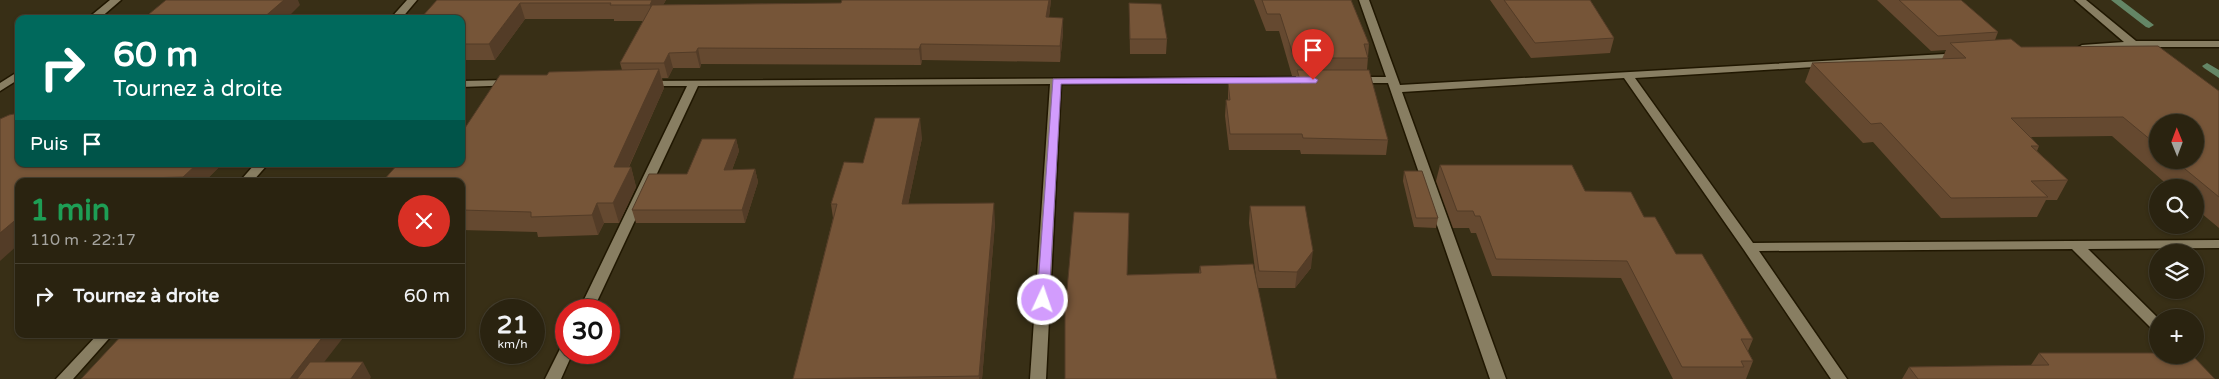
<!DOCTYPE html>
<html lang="fr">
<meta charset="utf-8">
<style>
body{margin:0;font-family:"Varela Round",sans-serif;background:#362f1e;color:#f1f3f6;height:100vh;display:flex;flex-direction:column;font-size:19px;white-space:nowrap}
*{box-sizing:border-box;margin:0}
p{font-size:16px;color:#a5a49f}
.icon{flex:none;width:28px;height:28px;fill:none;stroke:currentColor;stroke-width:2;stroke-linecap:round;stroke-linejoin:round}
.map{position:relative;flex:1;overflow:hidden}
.drawer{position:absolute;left:15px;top:178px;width:450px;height:160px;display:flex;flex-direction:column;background:#2a2310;border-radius:10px;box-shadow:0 1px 4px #0004,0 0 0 1px #464030}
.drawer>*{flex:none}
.top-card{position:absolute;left:15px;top:15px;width:450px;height:152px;border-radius:10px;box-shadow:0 1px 4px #0004,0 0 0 1px #464030;background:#00695c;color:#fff;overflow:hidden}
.needle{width:32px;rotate:359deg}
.buttons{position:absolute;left:2149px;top:114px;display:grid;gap:10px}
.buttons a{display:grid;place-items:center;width:55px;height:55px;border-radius:50%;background:#2a2310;box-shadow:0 1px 4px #0004,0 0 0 1px #464030;font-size:25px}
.speed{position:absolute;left:480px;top:299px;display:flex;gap:10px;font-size:25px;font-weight:700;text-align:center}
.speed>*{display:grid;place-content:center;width:65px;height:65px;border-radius:50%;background:#2a2310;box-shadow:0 1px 4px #0004,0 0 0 1px #464030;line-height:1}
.speed small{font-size:12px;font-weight:400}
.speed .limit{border:8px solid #d22;background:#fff;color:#111}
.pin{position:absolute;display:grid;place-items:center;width:42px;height:42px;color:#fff;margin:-51px -21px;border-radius:50% 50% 50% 0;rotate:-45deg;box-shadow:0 0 5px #0007}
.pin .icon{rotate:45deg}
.me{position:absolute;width:55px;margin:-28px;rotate:3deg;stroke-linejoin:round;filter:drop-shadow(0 0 4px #0008)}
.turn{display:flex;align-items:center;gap:18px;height:105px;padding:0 15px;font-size:22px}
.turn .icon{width:65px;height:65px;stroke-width:2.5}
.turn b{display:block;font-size:35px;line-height:42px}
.then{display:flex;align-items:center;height:48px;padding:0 15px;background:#0003;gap:10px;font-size:19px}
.round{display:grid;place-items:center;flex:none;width:52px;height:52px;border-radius:26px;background:#362f1e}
.summary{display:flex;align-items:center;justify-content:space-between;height:85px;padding:0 15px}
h1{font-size:30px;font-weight:700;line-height:38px;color:#1e9e55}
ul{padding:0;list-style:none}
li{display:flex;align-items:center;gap:15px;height:65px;padding:0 15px;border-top:1px solid #464030}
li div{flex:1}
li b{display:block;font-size:19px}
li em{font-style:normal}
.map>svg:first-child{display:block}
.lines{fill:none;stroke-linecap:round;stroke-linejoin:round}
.stream{fill:#648666;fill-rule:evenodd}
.minor-casing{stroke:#201701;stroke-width:3}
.minor{fill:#887e62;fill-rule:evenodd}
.wall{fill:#654930;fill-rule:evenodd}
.shaded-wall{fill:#533c27}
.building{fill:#765538;stroke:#533c27}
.route{fill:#d29cfd;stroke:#8865a4}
</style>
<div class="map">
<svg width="2219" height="379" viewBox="0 0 2219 379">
<rect width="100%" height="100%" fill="#382f16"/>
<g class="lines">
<!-- stream -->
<path class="stream" d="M2111,0H2121L2154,25L2149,28L2146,27Z
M2207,63L2219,70V78L2204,68L2202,66Z"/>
<!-- minor casing -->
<g class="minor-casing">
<path id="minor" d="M110,0H121L99,19H87Z
M407,0H417L401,19H390Z
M1359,0H1369L1400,85L1963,53L1964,55L1959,58L1635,78L1753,243L2219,240V248L2088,249L2158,318V332L2153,330L2072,249L1759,251L1847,379H1831L1744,250L1624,78L1402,92L1506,379H1490L1388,83H1354L1348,80L1354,77H1386Z
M2075,0H2086L2136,41H2219V47H2140L2136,49L2131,47L2078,50L2077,48L2082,45L2124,42Z
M19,71V79L0,91V83Z
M1312,77L1318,80L1316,82L1061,84L1046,379H1030L1050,84L698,86L593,310H579L687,86H647L643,85L641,83L643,81Z
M512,80L516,81L518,83L516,85L461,87V81Z
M255,164H268L253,181H240Z
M98,334H113L73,379H56Z
M566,346V352H573L561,379H545L561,347Z"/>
</g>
<!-- minor -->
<use href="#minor" class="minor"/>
</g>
<!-- wall -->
<path class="wall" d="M437,0H666L663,5L841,3L842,0H1051L1049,17L1063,33L1060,62L922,60L921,65L701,64L700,68H673L668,78H662L664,88L629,167H631L636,187L619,223H604L598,235L538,237L537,232L461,230V164L547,75L622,70L620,63L643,21H614V19H525L495,60H461V19Z
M1254,0H1351L1369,44L1367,70L1388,140L1386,155L1301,154L1300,150H1229L1225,116L1226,100H1228V82L1296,83V76H1292L1279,31H1266Z
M1490,0H1590L1614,38L1610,53L1531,58Z
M1877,0H1961L1998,32L1995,40L2021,47L2219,91V228L2195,208V188H2171L2112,136L2031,137L2039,146L2037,151L2068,180L2057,200H2046L2037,217L1941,218L1873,142L1863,143L1805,82L1812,63L1942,59L1946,50L1931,51ZM2158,122L2195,160H2158Z
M1129,3L1167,39L1166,54H1130Z
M922,138L908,204L995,223L982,379H793L833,218L831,204Z
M736,139L739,151L732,170L755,169L758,182L745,223H636L632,210L687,174Z
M222,164L205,181H19Z
M1440,165L1585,191L1644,217L1676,254L1753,339L1748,351L1753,361L1746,379H1673L1621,278L1492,276L1476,233H1471L1469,228H1453L1436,181Z
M1404,171L1438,218L1436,228L1414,227L1403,181Z
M1250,206L1311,268L1295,288H1258L1065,379L1129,213L1127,275L1199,273L1200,266L1257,285L1249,223Z
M2039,353L2215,379H1902L1909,367L2031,365Z"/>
<!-- shaded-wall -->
<path class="shaded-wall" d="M284,0H298L300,5L286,19H262Z
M652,0H666L654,21L650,5Z
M1049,0H1051L1047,33L1046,17Z
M520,3L525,19L495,60L489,44Z
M1063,18V33L1060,62V46Z
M921,44L922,60L921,65L919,49Z
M698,48L701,64L700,68L696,52Z
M669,53L673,68L668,78L664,63Z
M659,69L664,88L620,186L614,167Z
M920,118L922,138L904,224L902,204Z
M736,139L739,151L727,183L724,170Z
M197,164H222L205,181H185L183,177Z
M631,167L636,187L619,223L613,203Z
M755,169L758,182L745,223L742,210Z
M597,203L604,223L598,235L592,215Z
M994,203L995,223L982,379H979Z
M19,217V244L0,261V233Z
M1313,251L1311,268L1295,288L1297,272Z
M325,334H346L311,379H290Z
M363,362L371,377L370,379H351Z"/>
<!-- building -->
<path class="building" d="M166,0H284L262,19H143Z
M437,0H652L650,5H610L611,3H520L489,44H461V19H420Z
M842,0H1049L1046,17L1063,18L1060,46L921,44L919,49L698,48L696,52L669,53L664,63H620L652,5L841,3Z
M1262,0H1351L1369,44H1364L1368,58H1294L1280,14H1267Z
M1504,0H1590L1614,38L1535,43Z
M1899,0H1961L1998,32L1938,36Z
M1129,3L1161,4L1167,39H1130Z
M2011,39L2021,47L2158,46L2219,91V197L2174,160H2195V122H2158V146L2123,117L2011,118L2039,146H2031L2068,180L2031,181L2048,197L1951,198L1881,123L1871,124L1812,63L1966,58L1950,43Z
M659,69L614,167H631L613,203H597L592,215L531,217V212L461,210V181H383L398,164H461V134L500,75H547L549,72Z
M1297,70H1369L1388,140L1303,138L1302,134H1230L1226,100H1230L1228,82L1301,83Z
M19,113V164H197L183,177L67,180L65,181H19V217L0,233V119L9,115Z
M875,118H920L902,204L994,203L979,376L793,379L837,204H831L844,162L863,163Z
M702,139H736L724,170L755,169L742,210H632L649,174H687Z
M1440,165H1572L1585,191L1631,192L1644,217H1655L1676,254H1702L1753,339H1741L1753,361H1741L1744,367H1682L1627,261L1496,259L1480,216H1475L1473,211H1457Z
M1404,171H1422L1438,218H1416Z
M1250,206H1305L1313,251L1297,272L1259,271Z
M1074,212L1129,213L1127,275L1201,273L1200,266L1253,264L1277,379H1065V312Z
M123,334H325L290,379H81Z
M2039,353H2158V355H2192L2215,379H1918L1909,367L2049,365Z
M310,362H363L351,379H297Z"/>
<!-- route -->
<path class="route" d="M1313,77L1318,80L1316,83L1061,84L1049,300L1043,304L1039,303L1037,300L1053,79Z"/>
</svg>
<div class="buttons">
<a><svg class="needle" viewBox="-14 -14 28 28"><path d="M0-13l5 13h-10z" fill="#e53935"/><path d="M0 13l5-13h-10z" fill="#a5a49f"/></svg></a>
<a><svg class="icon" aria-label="search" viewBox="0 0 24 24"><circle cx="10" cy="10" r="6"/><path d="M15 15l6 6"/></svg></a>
<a><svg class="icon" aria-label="layers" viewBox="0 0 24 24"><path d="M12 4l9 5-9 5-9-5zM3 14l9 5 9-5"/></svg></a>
<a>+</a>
</div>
<div class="speed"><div>21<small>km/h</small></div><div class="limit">30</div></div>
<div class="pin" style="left:1313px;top:80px;background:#d93025"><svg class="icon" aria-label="arrive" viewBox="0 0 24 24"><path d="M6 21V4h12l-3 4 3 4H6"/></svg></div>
<svg class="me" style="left:1043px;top:300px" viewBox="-20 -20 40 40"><circle r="17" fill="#d29cfd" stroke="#fff" stroke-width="3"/><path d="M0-11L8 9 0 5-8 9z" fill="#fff"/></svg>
<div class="top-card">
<div class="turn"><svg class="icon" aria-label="right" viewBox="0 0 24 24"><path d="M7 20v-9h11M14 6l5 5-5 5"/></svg><div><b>60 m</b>Tournez à droite</div></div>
<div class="then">Puis<svg class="icon" aria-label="arrive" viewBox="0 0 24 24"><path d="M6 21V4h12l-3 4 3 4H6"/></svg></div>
</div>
<section class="drawer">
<div class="summary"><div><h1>1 min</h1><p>110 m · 22:17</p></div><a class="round" style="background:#d93025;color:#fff"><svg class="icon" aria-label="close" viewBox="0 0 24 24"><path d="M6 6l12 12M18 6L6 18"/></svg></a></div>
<ul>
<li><svg class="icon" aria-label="right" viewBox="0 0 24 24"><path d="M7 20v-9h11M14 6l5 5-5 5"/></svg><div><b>Tournez à droite</b></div><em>60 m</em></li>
</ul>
</section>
</div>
